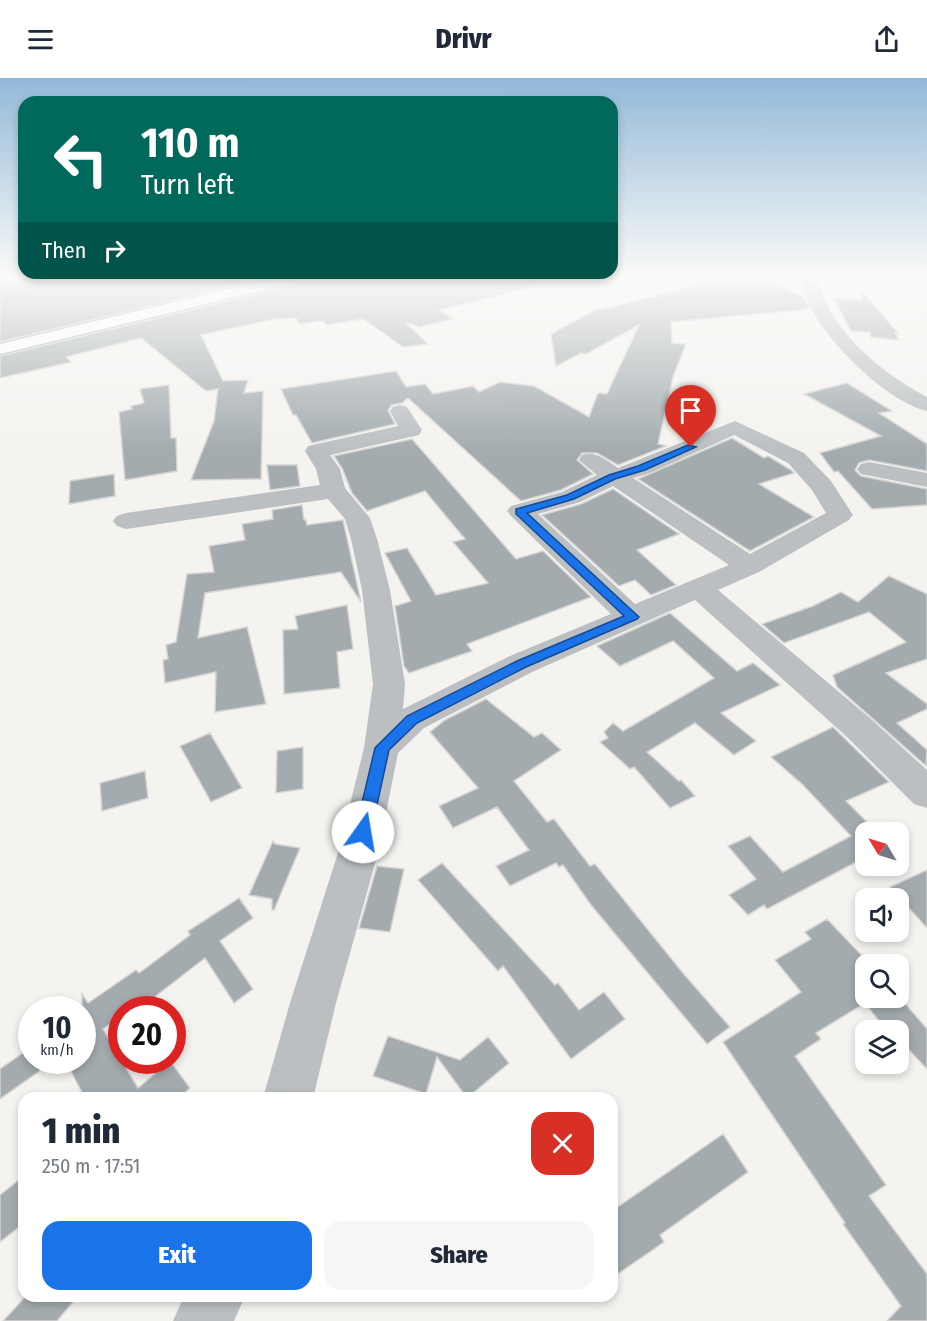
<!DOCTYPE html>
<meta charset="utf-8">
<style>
body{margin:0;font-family:"Fira Sans Condensed",sans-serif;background:#f6f6f7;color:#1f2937;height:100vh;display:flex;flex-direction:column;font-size:22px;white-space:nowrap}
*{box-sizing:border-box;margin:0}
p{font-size:20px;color:#747a83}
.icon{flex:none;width:33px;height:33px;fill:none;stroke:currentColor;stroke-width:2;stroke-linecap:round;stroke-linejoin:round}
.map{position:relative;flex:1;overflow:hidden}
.sheet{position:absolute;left:18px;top:1014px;width:600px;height:210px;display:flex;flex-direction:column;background:#fff;border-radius:18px;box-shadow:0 3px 9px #0003}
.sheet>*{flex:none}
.guide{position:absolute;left:18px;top:18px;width:600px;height:183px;border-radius:18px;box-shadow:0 3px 9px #0003;background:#00695c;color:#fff;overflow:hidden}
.needle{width:39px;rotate:308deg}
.controls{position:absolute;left:855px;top:744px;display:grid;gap:12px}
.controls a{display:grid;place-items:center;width:54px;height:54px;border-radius:12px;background:#fff;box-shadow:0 3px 9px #0003;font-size:30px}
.speed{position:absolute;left:18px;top:918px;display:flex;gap:12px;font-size:30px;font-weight:700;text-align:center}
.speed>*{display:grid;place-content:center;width:78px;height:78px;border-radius:50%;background:#fff;box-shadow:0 3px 9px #0003;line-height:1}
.speed small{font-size:15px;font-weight:400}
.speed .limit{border:9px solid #d22;background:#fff;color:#111}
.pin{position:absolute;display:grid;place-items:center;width:51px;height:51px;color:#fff;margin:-62px -26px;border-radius:50% 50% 50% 0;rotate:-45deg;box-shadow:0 0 6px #0007}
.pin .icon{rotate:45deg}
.me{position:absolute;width:66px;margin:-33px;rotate:13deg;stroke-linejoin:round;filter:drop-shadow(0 0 4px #0008)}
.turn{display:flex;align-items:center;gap:21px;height:126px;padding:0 24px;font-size:27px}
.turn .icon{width:78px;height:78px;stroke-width:2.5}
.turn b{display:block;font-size:42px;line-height:51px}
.then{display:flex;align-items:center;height:57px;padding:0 24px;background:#0003;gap:12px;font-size:22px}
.round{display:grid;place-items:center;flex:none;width:63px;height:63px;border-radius:18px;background:#f6f6f7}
.headline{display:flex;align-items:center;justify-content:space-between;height:102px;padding:0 24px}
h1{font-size:36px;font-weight:800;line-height:45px}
.cta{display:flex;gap:12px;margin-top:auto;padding:12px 24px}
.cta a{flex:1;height:69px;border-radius:18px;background:#1a73e8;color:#fff;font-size:24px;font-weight:800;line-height:69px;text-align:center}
.cta a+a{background:#f6f6f7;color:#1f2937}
header{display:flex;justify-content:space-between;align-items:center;height:78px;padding:0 24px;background:#fff;font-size:27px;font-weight:800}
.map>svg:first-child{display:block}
.building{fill:#a3abaf;stroke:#d5d5d3;stroke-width:1.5}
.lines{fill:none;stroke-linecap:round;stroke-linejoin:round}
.major-casing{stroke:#acb2b4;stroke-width:3}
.minor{fill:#bbbfc2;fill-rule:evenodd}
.major{fill:#fff;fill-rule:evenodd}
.route{fill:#1a73e8;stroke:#114b97;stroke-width:1.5}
</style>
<header><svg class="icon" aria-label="menu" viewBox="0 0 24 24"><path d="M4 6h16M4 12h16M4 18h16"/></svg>Drivr<svg class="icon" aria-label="share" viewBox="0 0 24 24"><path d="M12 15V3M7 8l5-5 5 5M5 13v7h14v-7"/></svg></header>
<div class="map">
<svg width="927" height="1243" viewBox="0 0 927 1243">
<rect width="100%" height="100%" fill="#f4f3f0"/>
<!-- building -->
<path class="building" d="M0,200H265L0,264Z
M305,200H536L537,208L439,232L453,241L419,249L405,244L428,266L403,269L363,241L326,247L323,243L299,246L296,240L275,241L201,257L223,303L248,302L244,315L263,313L261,401L191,402L214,343L218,311L206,313L141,260L66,279L71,284L0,300V278L301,205Z
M723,200H776V206L804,219L809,231L671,244L672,265L686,266L673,299L658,366L666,368L618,387L597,375H582L577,382L593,396L561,412L521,423L408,320L402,325L392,327L388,332L395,346L312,365L296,337H293L281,311L396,293L406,309L425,306L433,316L473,308L479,314L500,304L534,308L589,339L598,315L607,316L639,247L586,276L581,275L556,288L551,256L597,231L601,232Z
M861,212L899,256L895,255L899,262L871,259L870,254L851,253L834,221L863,222Z
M847,305L892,333L879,335L927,366V393L869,382L859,385L855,392L861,398L927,411V427L872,431L838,393L834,394L820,375L881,358L804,316Z
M169,307L171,360H176L177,393L125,402L119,334L132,331L131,328L144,325L140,311Z
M732,360L764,380L768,378L791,392L794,395L759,406L814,439L750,473L638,401Z
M412,361L516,481L543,473L591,519L467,566L472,573L409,595L404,588L395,528L411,523L385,475L407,470L436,517L488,505L453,464L465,461L425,413L367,433L352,415L342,390L334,378Z
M267,387H297L300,408L270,412Z
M114,396L115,418L69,426L70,403Z
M613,411L679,456L637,472L676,507L651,517L635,502L619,508L542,437L581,426Z
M302,427L304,442H306L307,447L343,442L361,524L341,494L205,515L198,560L247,549L266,626L215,634L216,594L165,605L163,582L168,581L166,567L176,564L187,496L214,494L209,468L245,462L242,446L273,441L272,432Z
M889,498L927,516V581L886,595L927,626V631L897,645L927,672L926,688L837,609L833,597L906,564L869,534L784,565L762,546L813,528L841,514L858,524Z
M347,527L353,571L337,574L340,610L284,616L283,552L298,551L295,538Z
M670,535L737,593L753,585L780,607L721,635L756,663L734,677L695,645L647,674L679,703L681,702L695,718L670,730L634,689L630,691L600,664L608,660L604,654L613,645L623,653L714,600L673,563L620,588L597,568Z
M486,621L534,659L542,655L561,672L514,703L547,744L554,741L590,788L595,786L682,894L730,949L707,966L591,827L563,787L559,789L556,785L510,808L496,788L529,772L497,729L453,750L439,728L478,710L430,654L445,642Z
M833,649L889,704L846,723L866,743V779L767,831L764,827L748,837L729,817L756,801L728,768L750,758L783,794L851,758L803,707L771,679Z
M210,655L242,710L211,724L180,668Z
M303,669V711L276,715L277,673Z
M145,693L148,720L102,733L100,705Z
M273,763L275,766L300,770L274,832H272V821L249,817Z
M442,785L555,907L558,905L579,932L604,914L625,941L571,981L503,888L498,893L418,802Z
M377,788L404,791L390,854L359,850Z
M927,792V850L890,809Z
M239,820L253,840L220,863L253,911L234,925L205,880L148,924L145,921L130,932H122V938L103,951L138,1010L170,983L190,1010L179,1020H85L65,982H82V932H80L82,929V916L88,925L136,892L139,895L190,857L188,853Z
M827,841L870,886H866V920H898V917L927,951V991L898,960V952L890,950L886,952L865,925L816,955L821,961L795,978L886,1107L869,1118L927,1196V1243H887L901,1228L843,1146L845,1145L723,964L801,914L775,882L811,861L805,854Z
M388,958L460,982L488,959L509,985L467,1020L437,979L426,1016L373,998Z
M30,970L32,982H37L41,992L0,1021V991Z
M723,1056L748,1094L660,1157L664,1164L612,1200V1133Z
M24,1098V1145L0,1164V1117Z
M26,1218H78L57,1243H3Z"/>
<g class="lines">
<!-- major casing -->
<g class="major-casing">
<path id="major" d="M275,200H303L300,203L0,276V266Z"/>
</g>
<!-- minor -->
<path class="minor" d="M801,200H817C831,254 879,293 927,319V333C889,324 836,272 816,239C808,227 804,214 801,200Z
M400,327L407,329L422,352L419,357L330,377L340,391L345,410L370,440L377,461L390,512L405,606L403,631L510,578L611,536L511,438L507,433L511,428L562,414L597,397L579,382L582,377C597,373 606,382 618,390L735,343L804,375L831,403L853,437L849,442L759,494L718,512L871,641L927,692V730L914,726L847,659L695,522L532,594L424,650L398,675L378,775L336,925L313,1020H263L290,925L338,775L364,670L373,606L362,512L351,461L345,441L328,421L126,451L117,448L113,443L117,438L126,435L320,407L316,391L305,373L308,368L398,348L390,333L393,329ZM734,357L788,385L812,412L826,435L750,476L633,400L650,395ZM613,408L729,487L635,526L538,436L580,424Z
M869,384L927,395V409L861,396L857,391L861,386Z
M184,1218H245L234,1243H173Z"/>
<!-- major -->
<use href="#major" class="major"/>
</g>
<!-- sky -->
<linearGradient id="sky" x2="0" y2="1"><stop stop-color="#93b9d9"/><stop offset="0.53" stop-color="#fafaf8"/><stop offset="1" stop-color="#fafaf8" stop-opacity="0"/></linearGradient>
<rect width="927" height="374" fill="url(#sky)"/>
<!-- route -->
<path class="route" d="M688,367L696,369L645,392L615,401L574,421L527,435L639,539L637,541L526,589L417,645L389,672L371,754L369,759L363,761L358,759L355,754L375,670L407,638L517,583L624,538L516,436V431L567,417L609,397L638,388Z"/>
</svg>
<div class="controls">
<a><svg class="needle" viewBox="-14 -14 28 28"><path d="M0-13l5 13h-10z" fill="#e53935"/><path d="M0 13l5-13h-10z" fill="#747a83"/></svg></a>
<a><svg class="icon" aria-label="sound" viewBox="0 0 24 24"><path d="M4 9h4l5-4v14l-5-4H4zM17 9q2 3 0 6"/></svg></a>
<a><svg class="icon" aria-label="search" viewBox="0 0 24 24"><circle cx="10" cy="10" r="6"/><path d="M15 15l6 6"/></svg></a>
<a><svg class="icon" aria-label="layers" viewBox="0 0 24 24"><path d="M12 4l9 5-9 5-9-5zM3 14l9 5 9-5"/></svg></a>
</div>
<div class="speed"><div>10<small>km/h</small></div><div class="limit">20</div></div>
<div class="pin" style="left:691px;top:369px;background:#d93025"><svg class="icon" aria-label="arrive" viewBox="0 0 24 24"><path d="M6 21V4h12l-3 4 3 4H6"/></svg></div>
<svg class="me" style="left:363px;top:754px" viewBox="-20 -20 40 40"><circle r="19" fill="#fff"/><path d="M0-13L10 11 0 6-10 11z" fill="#1a73e8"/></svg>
<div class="guide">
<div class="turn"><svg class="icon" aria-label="left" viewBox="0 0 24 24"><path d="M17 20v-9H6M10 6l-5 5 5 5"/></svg><div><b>110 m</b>Turn left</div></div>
<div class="then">Then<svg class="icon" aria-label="right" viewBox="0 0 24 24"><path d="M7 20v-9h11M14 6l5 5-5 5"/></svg></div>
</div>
<section class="sheet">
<div class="headline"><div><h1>1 min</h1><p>250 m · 17:51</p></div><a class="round" style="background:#d93025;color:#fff"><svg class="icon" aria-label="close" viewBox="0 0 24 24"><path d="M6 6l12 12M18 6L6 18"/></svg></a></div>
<div class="cta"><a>Exit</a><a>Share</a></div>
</section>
</div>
